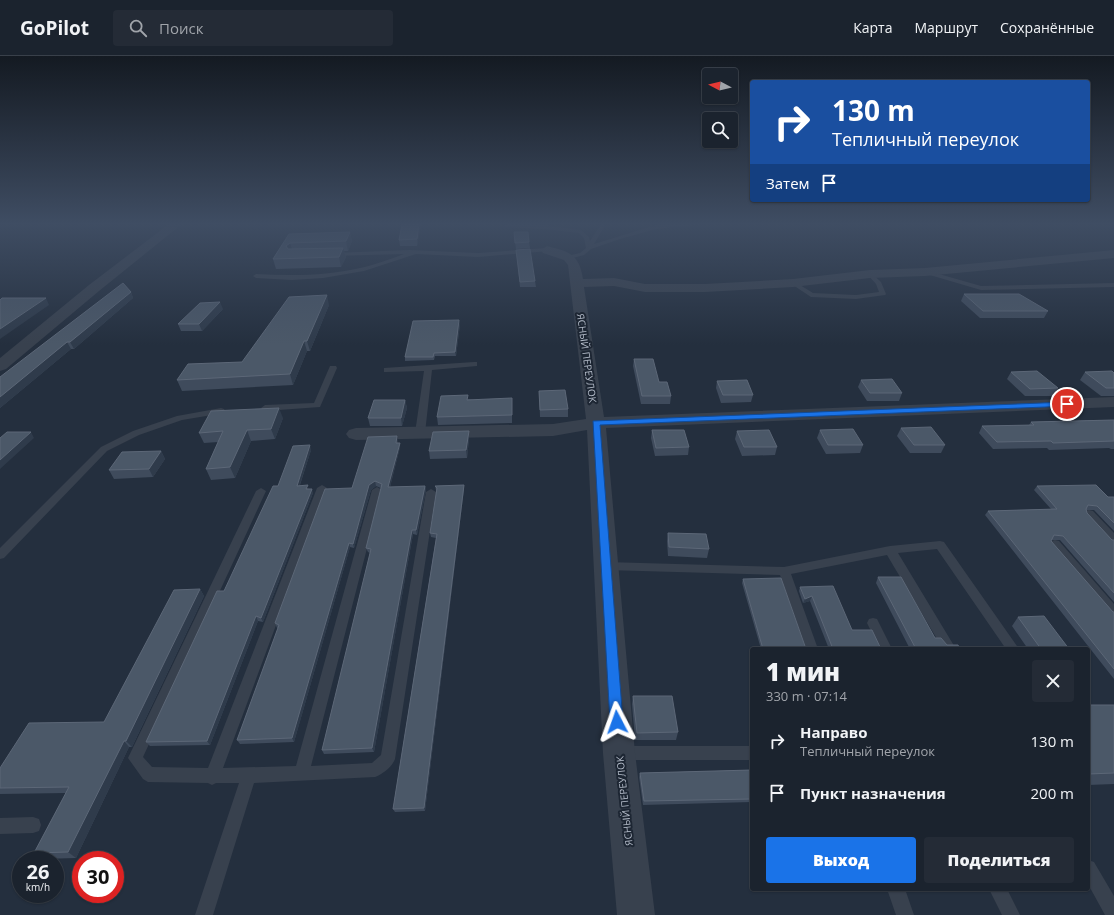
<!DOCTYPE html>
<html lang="ru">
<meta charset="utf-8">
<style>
body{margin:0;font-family:"Open Sans",sans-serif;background:#242b36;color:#f1f3f6;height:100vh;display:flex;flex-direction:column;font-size:15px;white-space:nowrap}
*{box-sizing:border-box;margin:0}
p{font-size:13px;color:#a0a4aa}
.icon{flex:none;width:22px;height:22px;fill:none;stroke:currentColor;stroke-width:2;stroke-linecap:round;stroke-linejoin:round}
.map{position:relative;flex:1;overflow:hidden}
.panel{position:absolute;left:750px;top:591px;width:340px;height:244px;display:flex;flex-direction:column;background:#1b232e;border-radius:4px;box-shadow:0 1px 3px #0004,0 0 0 1px #39404a}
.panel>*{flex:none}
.top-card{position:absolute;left:750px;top:24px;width:340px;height:122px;border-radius:4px;box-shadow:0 1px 3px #0004,0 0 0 1px #39404a;background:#1a4fa0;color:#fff;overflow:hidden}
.needle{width:26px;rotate:277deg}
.fabs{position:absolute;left:702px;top:12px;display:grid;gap:8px}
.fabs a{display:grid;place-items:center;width:36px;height:36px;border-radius:4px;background:#1b232e;box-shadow:0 1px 3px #0004,0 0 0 1px #39404a;font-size:20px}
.speed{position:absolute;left:12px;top:795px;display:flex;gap:8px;font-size:20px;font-weight:700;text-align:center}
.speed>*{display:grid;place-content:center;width:52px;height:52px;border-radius:50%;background:#1b232e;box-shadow:0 1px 3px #0004,0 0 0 1px #39404a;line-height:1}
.speed small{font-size:10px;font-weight:400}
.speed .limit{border:6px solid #d22;background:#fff;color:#111}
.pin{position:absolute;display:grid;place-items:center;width:34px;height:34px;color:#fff;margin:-17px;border:2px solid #fff;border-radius:50%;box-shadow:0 1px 4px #0007}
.me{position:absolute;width:44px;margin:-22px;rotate:356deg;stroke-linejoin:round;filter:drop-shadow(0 0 3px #0008)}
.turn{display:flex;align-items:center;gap:14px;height:84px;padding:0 16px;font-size:18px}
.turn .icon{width:52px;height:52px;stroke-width:2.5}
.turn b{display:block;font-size:28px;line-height:34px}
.then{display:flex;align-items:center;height:38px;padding:0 16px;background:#0003;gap:8px;font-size:15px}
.round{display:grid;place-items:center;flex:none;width:42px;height:42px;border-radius:4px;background:#242b36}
.summary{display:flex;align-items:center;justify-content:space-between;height:68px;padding:0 16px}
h1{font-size:24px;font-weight:800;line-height:30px}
.button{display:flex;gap:8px;margin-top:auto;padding:8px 16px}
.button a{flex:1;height:46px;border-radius:4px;background:#1a73e8;color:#fff;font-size:16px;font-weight:800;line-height:46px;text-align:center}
.button a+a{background:#242b36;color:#f1f3f6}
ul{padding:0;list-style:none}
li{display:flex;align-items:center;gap:12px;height:52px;padding:0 16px}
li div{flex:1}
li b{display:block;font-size:15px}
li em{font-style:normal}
header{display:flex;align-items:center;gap:24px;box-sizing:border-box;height:56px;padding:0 20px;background:#1b232e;border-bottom:1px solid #39404a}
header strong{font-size:19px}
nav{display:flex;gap:22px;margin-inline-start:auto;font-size:14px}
.search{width:280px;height:36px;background:#242b36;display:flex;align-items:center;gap:10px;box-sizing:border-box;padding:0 14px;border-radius:4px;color:#a0a4aa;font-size:15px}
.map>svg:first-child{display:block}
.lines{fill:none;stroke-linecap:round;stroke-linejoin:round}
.lane{fill:#38414e;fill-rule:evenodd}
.street{fill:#38414e;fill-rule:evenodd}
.wall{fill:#3f4b5c}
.shaded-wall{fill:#2f3b4b}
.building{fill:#4b5868;stroke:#5c6777}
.route{fill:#1a73e8;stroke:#114b97}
.labels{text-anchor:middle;stroke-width:4;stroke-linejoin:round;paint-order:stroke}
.street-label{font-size:10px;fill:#b4bcc9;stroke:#1d2633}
</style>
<header>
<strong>GoPilot</strong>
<div class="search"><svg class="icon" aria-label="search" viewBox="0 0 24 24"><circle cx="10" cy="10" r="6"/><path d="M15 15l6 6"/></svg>Поиск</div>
<nav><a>Карта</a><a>Маршрут</a><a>Сохранённые</a></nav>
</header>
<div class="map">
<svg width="1114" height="859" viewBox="0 0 1114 859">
<rect width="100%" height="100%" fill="#242f3e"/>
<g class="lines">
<!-- lane -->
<path class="lane" d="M507,168L544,169L581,174L589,181L590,185L601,168H606L594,188L656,169L703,168L656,173L620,183L591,193L584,199L569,203L567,202V200L580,197L586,192L584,182L579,177L544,173L505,171L504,170Z
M547,192L549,193V195L478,201L416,198L364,215L323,222L292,224L256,222L253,220L256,218C291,220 326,220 360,212C375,209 390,203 404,198L331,200V198L333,197L409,194L478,197Z
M925,214L981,230L1114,227V231L981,234L923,217L922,216Z
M870,216L881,226L886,238L885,239L856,243L811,241L790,227L795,226L813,237L856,239L879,236L876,228L867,218Z
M474,306H477V310L432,314L425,377L423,379H417L415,377L424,315L387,316H384V312Z
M330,310H336L337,312L320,351L265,355L261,352L265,349L314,347Z
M221,352L224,353L225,355L224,357L182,364L139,379L107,395L4,502L0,503V492L101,391L133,375L177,360Z
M322,429L327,432L223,712L296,710L372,434L377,431L382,434L311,710L372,707L381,699L426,436L431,433L436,436L395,703C392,711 383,718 375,721L254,727L213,859H195L239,727H216L212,729L208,727L148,726L143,723L128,702L256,435L261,432L266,435L143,701L152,711L208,712L317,432Z
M1089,454L1093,455L1114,477V488L1110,487L1085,461L1084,458L1085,455Z
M1055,484L1059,485L1114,548V561L1110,559L1051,491L1049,488L1051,485Z
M940,485L944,486L1019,593H1006L937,493L898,497L956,593H943L887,499L791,518L818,593H806L780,519L606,514L602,513L600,510L602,507L606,506L784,511L890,490Z
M873,562L877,563L892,593H880L867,567L869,563Z
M623,690H752V704H623L618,702L616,697L618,692Z
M33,761L39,763L41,769L39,775L33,777L0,778V762Z
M1088,804L1094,806L1114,840V859H1105L1088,828Z
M887,833H905L914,859H896Z
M989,833H1007L1020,859H1002Z"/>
<!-- street -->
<path class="street" d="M169,168H182L99,235L6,313L0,315V302L89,229Z
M547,190C570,196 579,198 583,223L614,222L645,228H705L793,223L870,214L925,212L1114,194V202L925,220L870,222L793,231L705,236H645L614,230L584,231L604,361L1114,341V351L606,372L635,697L655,859H617L603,697L587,374L553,380L356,384L349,382L346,378L349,374L356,372L553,368L586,363L568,209L564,204L543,197L541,194Z"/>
</g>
<!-- wall -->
<path class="wall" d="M402,168H421L417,190H400L399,184Z
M350,176L352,185L348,195H344L346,201L341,211L276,213L273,203L289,178Z
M514,176L529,186L530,192L516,193Z
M516,194L535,225L536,231H520Z
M131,236L133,242L74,293H71L0,352V321Z
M964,238L1048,255L1044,262H980L961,245Z
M329,249L310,295H307L293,329L182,335L177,324L242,306Z
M223,253L202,275H181L178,268Z
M460,268L456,300H435L434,304L405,305V301Z
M634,303L671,340L670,348H641L633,310Z
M1011,316L1058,332L1053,340H1025L1007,323Z
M1085,316L1114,317V340H1101L1080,324Z
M861,324L902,337L899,345H867L858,331Z
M717,325L753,339L751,346L721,347L716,332Z
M539,335L568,353V361H540Z
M468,343L512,350V367L438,369L437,361Z
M405,344L407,352L402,370H370L368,362Z
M283,362L275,383L251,385L235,422L211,424L206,413L218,386L204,387L199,377Z
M1114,364V393H1111L1109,392L1049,394L1047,392L993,393L979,377L982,370L1029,369L1031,366Z
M901,372L945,389L941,397H910L897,380Z
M652,374L689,391L688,399L655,400L651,382Z
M820,374L863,389L860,397L826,398L817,382Z
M469,375V383L467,402L430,403L429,395Z
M737,375L777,391L775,399L742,400L735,383Z
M398,385V387H400V391L390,431L425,430L426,434L417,479L413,478L374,696L324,698L322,694L370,497L368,496L366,492L381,432L376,430L371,434L354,492L350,491L294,686L240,688L237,684L278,572H277L275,567L352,432Z
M311,394L300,429L309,433L313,437L263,566L258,565L210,689L150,690L146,686L278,430Z
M161,395L165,403L153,421L114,423L109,414Z
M464,429V433L425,755L395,756L393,753L436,482L431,481L430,477L436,435V434L435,430Z
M1037,430L1108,441H1114V475L1094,454H1086L1087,457L1112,484H1114V546L1060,484H1051V485L1113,556H1114V623L985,459L988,455L1051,453L1034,434Z
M668,477L709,493L707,502L668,500L667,485Z
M878,521L935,582L947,589L960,593H910L876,527Z
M743,523L806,593H761L742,527Z
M800,531L852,574L881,593H829L810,545L803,547L799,535Z
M200,533L204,540L132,691H129L76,802L41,803L34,797L66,737L0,738V712L104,666Z
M1018,561L1069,593H1028L1012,570Z
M633,640L678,676L676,684H635L632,648Z
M1088,649H1114V728L1088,729Z
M752,714V746L643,749L639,721L640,717Z"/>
<!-- shaded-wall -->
<path class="shaded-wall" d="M419,168L421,169L417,190V183Z
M350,176L352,185L348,195L346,185Z
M290,187L293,196L289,200L286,190Z
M343,192L346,201L341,211L339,201Z
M131,236L133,242L74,293L70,286Z
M327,239L329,249L310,295L307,285Z
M46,242L49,249L0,283V273Z
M220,246L223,253L202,275L199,268Z
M459,264L460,268L456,300L455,296Z
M304,285L307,295L293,329L290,318Z
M67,286L71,293L0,352V341Z
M405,344L407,352L402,370L401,362Z
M279,352L283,362L275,383L271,373Z
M247,374L251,385L235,422L230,411Z
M469,375V383L467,402L466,394Z
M31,376L34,382L0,413V404Z
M397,380L398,385L397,391L396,387Z
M400,387V391L389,435L388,431Z
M310,389L311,394L298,434L297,430Z
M161,395L165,403L153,421L149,413Z
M375,425L376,430L371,434L354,492L353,488L369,429Z
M464,429V433L425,755L424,752Z
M425,430L426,434L417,479L416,474Z
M312,433L313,437L263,566L261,562Z
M412,474L413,478L374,696L372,692Z
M349,487L350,491L294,686L292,682Z
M200,533L204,540L132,691L126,685Z
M812,540L810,545L803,547L805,543Z
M256,560L258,565L210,689L207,685Z
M124,685L129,691L76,802L68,796Z"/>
<!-- building -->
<path class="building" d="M402,168H419L417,183L399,184Z
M350,176L346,185L290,187L286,190L288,193L343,192L339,201L273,203L289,178Z
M514,176H528L529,186L515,187Z
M530,193L535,225L520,226L516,194Z
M123,227L131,236L70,286H67L0,341V321Z
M964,238H1019L1048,255H983Z
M327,239L307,285H304L290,318L177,324L188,308L242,306L289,241Z
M2,242H46L0,273V244Z
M220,246L199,268H178L200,247Z
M459,264L455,296L434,297L433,301H405L413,265Z
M634,303H653L659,326H667L671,340H642Z
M1037,315L1058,332L1030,333L1011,316Z
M1112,315L1114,317V332H1106L1085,316Z
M892,323L902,337H870L861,324Z
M747,324L753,339H723L717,325Z
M565,334L568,353L540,354L539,335Z
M468,339L467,344L512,342V359L437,361L441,340Z
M374,344H405L401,362H368Z
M279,352L271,373L247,374L230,411L206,413L223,375L199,377L211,355Z
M1114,364V385L1053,387L1051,385L997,386L982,370L1034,369L1031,366Z
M931,371L945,389H914L901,372Z
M853,373L863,389H828L820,374Z
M652,374H684L689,391L656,392Z
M769,374L777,391H744L737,375Z
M469,375L466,394L429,395L433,376Z
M7,376H31L0,404V382Z
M397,380L396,387H400L388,431L425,430L416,474H412L372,692L322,694L371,493L366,492L382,428L375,425L369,429L353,488L349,487L292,682L237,684L279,569L275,567L325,433L352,432L368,381Z
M310,389L297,430L308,429L306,433H312L261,562L256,560L207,685L146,686L217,535H224L273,430H278L293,390Z
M161,395L149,413L109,414L122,396Z
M464,429L424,752L393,753L437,478L430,477L437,432L435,430Z
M1096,429L1108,441H1114V467L1097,450L1088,449L1086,453L1087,457L1112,484H1114V537L1063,480L1054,479L1051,485L1113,556H1114V613L988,455L1057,453L1037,430Z
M668,477L706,478L709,493L669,491Z
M878,521H901L935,582H941L947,589H958L960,593H916Z
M781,522L806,593H763L743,523Z
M833,530L852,574H872L881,593H833L812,540L805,543L800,531Z
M200,533L126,685H124L68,796L34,797L69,731L0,732V712L29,667L104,666L174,534Z
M1044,560L1069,593H1041L1018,561Z
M633,640H672L678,676L637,677Z
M1088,649H1114V717L1088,718Z
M752,714V743L644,745L640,717Z"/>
<!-- sky -->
<linearGradient id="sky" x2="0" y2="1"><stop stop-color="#141a22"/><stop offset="0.58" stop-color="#3f4d63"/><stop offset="1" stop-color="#3f4d63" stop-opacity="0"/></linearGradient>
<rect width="1114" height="289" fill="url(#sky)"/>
<!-- route -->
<path class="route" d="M1067,346L1070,347V350L600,369L623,666L621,670L617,672L612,670L610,666L593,365Z"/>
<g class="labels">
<!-- street labels -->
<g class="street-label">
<text transform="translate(587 302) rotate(82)" y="4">ЯСНЫЙ ПЕРЕУЛОК</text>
<text transform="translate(624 745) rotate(-96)" y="4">ЯСНЫЙ ПЕРЕУЛОК</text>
</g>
</g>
</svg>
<div class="fabs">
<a><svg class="needle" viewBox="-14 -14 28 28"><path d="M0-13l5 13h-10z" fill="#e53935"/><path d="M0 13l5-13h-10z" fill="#a0a4aa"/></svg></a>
<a><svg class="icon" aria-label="search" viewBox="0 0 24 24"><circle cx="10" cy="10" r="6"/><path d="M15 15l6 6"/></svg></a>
</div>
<div class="speed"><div>26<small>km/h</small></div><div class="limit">30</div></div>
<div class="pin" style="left:1067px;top:348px;background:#d93025"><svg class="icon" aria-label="arrive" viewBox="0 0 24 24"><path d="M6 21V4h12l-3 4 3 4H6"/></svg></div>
<svg class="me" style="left:617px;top:666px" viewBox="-20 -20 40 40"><path d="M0-17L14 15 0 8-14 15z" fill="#1a73e8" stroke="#fff" stroke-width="4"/></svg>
<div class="top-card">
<div class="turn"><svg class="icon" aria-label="right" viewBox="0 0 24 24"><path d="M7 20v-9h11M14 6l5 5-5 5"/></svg><div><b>130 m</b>Тепличный переулок</div></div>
<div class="then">Затем<svg class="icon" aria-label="arrive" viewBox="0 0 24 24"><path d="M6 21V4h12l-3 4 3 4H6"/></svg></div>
</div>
<section class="panel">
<div class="summary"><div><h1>1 мин</h1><p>330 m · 07:14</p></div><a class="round"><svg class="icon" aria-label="close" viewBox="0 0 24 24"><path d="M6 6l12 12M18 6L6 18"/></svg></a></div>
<ul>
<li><svg class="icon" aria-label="right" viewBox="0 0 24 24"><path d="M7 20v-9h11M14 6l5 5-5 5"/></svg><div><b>Направо</b><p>Тепличный переулок</p></div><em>130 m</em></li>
<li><svg class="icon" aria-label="arrive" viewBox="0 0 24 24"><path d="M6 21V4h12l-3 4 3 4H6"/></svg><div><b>Пункт назначения</b></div><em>200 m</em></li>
</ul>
<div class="button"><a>Выход</a><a>Поделиться</a></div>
</section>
</div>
